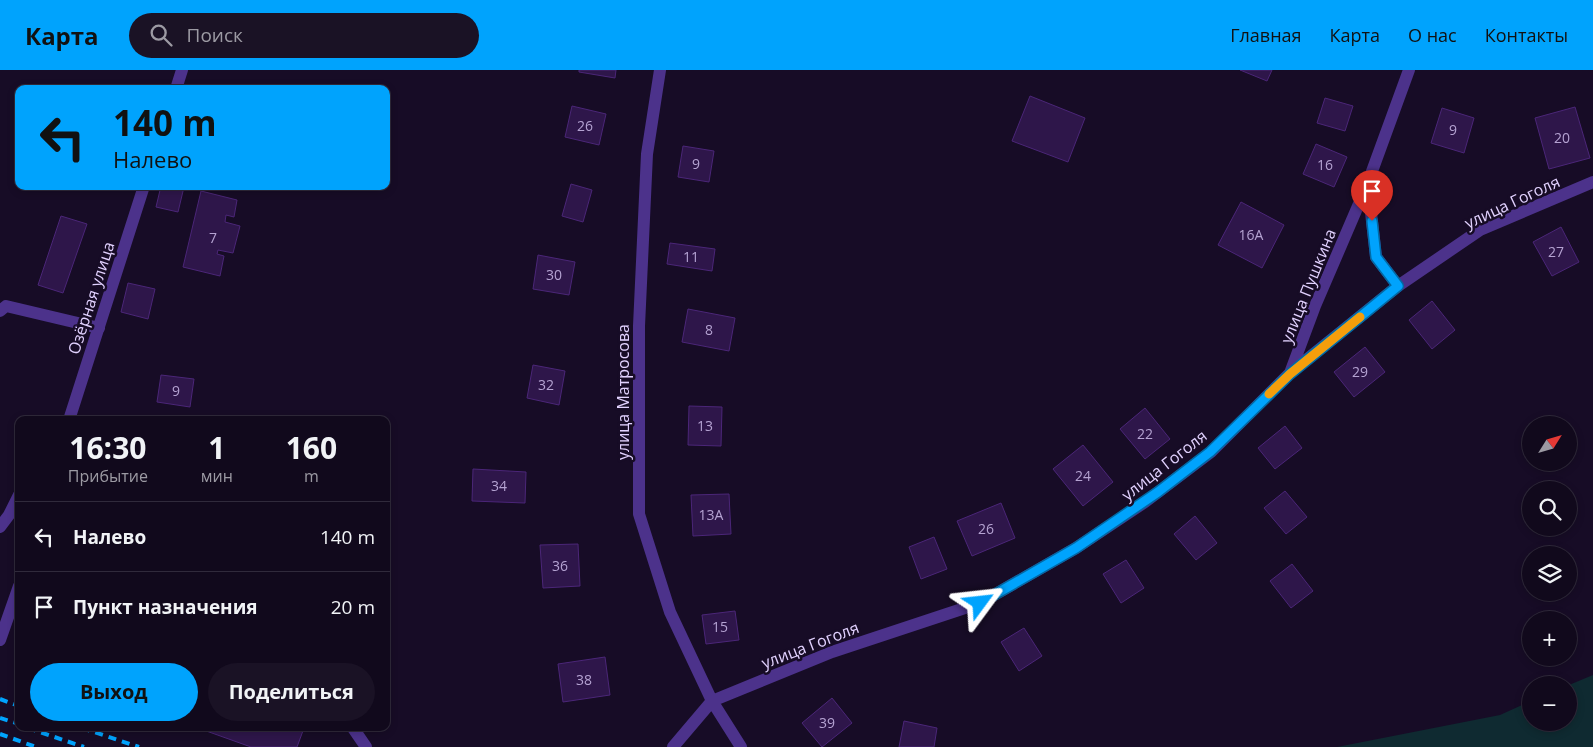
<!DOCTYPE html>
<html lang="ru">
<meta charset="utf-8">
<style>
body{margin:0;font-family:"Open Sans",sans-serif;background:#1a1225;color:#f1f3f6;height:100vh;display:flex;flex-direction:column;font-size:19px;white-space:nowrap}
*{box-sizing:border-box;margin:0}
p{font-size:16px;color:#9c9aa3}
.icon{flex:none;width:28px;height:28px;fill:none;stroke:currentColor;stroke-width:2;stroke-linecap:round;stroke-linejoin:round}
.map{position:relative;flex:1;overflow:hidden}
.side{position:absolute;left:15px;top:346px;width:375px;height:315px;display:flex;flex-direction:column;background:#11091c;border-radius:10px;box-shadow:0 2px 8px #0003,0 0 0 1px #302a3b}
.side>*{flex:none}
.top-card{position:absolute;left:15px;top:15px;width:375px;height:105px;border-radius:10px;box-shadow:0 2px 8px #0003,0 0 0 1px #302a3b;background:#00a3fd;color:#111;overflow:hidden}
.needle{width:32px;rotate:53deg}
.tools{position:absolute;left:1522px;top:346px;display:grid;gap:10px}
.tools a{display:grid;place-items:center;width:55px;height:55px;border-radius:50%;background:#11091c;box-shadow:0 2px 8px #0003,0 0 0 1px #302a3b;font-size:25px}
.pin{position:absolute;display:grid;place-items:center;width:42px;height:42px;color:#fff;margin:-51px -21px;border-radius:50% 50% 50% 0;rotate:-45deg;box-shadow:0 0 5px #0007}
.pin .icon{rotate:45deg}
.me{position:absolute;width:55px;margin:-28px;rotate:60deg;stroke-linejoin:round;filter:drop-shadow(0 0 4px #0008)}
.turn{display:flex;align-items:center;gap:18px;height:105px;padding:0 15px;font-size:22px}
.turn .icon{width:65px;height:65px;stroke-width:2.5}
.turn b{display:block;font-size:35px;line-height:42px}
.eta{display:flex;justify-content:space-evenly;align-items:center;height:85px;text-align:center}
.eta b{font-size:30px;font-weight:700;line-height:35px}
.cta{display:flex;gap:10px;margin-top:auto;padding:10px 15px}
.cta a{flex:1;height:58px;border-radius:30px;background:#00a3fd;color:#111;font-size:20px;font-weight:700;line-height:58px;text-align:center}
.cta a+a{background:#1a1225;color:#f1f3f6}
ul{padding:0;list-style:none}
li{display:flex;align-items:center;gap:15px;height:70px;padding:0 15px;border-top:1px solid #302a3b}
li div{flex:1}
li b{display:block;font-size:19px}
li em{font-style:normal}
header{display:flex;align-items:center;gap:30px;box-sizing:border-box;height:70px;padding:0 25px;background:#00a3fd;color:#111}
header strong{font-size:24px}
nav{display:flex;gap:28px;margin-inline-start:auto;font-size:18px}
.search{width:350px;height:45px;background:#1a1225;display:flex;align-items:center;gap:12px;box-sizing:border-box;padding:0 18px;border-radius:28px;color:#9c9aa3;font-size:19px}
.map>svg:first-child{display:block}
.green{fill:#0f2a31}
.building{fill:#2e164a;stroke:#4b2678}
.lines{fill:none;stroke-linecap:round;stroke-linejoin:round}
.minor{stroke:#4c328b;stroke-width:12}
.rail{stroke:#00a3fd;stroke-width:4;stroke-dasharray:8 6;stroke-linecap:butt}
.route-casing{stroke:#006aa4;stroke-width:12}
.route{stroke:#00a3fd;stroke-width:9}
.slow{stroke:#f59e0b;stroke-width:9}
.labels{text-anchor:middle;stroke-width:5;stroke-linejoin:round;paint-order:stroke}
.number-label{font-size:14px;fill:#b5a3d2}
.street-label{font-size:16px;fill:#e2d2ff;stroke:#170c26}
</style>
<header>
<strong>Карта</strong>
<div class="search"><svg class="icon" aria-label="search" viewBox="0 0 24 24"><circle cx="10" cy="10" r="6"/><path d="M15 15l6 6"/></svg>Поиск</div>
<nav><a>Главная</a><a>Карта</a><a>О нас</a><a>Контакты</a></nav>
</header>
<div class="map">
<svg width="1593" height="677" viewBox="0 0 1593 677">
<rect width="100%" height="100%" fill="#170c26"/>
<!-- green -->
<path class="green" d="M1593,605V677H1337L1500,645L1531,631V652H1569V615Z"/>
<!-- building -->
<path class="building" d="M579,0H616L615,8L579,2Z
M1240,0H1272L1267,11Z
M1030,26L1085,48L1068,92L1012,71Z
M1325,28L1353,36L1345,61L1317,53Z
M572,36L606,44L599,75L565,67Z
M1575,37L1590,88L1549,99L1535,48Z
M1442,38L1474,48L1464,83L1431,73Z
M1316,74L1347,87L1334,117L1303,104Z
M683,76L714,81L709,112L678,107Z
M571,114L592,120L583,152L562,146Z
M161,116L184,117L178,142L156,137Z
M201,121L237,130L234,147L226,145L225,152L240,156L233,183L218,180L217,184L224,186L220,206L183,197Z
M1241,132L1284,155L1262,198L1218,175Z
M61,146L87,154L63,223L38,215Z
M1561,157L1579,192L1552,206L1533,172Z
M670,173L715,179L712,201L667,194Z
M538,185L575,192L569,225L533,219Z
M128,213L155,219L148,249L121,242Z
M1432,231L1455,260L1432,279L1409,250Z
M688,239L735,248L729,281L682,272Z
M1365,277L1385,302L1354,327L1334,302Z
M533,295L565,301L559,335L527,328Z
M161,305L194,309L190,337L157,332Z
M689,336L722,337L721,376L688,375Z
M1145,338L1170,369L1145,389L1120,359Z
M1285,356L1302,378L1275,399L1258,378Z
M1083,375L1113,412L1083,436L1053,399Z
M473,399L526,402L525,433L472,431Z
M1285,421L1307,447L1286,464L1264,438Z
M729,424L731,464L693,466L691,425Z
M1001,433L1015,468L972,486L957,451Z
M1195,446L1217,473L1196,490L1174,464Z
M934,467L947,499L921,509L909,477Z
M578,474L580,516L543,518L540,475Z
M1126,490L1144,518L1121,533L1103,504Z
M1292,494L1313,521L1291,538L1270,511Z
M735,541L739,570L706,574L702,545Z
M1024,558L1042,586L1019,601L1001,572Z
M605,587L610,625L563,632L558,594Z
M832,628L852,653L822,677L802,653Z
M904,651L937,658L934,677H899Z
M198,658H304L297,677H251Z"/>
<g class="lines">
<!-- minor -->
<path class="minor" d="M660,0L647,84L639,256V444L670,542L712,631L741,677
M176,19L182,0
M1368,116L1376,187L1398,216
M0,241L6,236L99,258
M1290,303L1315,236L1367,115L1409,0
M69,350L144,116
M0,457L9,445L19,425
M0,570L19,516
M353,658L366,677
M673,677L712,631L832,582L980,533L1076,478L1145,432L1211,382L1290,303L1398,216L1480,160L1593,112"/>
<!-- rail -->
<path class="rail" d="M0,629L19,636
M0,648L19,654
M28,658L84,677
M82,658L139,677
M0,664L36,677"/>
</g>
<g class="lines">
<!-- route casing -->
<g class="route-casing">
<path id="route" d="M980,533L1076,478L1158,422L1210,382L1290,304L1398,216L1376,187L1372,151"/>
</g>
<!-- route -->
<use href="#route" class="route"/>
<!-- slow -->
<path class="slow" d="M1269,324L1290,304L1360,247"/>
</g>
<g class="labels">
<!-- number labels -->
<g class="number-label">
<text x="585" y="61">26</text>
<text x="1453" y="65">9</text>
<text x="1562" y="73">20</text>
<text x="696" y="99">9</text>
<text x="1325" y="100">16</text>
<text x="1251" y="170">16А</text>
<text x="213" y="173">7</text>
<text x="1556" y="187">27</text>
<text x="691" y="192">11</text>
<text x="554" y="210">30</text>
<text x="709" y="265">8</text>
<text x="1360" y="307">29</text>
<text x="546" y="320">32</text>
<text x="176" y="326">9</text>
<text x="705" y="361">13</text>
<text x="1145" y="369">22</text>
<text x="1083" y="411">24</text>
<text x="499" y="421">34</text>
<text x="711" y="450">13А</text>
<text x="986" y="464">26</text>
<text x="560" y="501">36</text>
<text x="720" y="562">15</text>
<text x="584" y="615">38</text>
<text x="827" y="658">39</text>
</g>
<!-- street labels -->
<g class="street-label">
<text transform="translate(1512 132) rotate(-25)" y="6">улица Гоголя</text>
<text transform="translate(1308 216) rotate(-68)" y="6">улица Пушкина</text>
<text transform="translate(91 228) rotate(-72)" y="6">Озёрная улица</text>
<text transform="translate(623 322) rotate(-90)" y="6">улица Матросова</text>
<text transform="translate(1164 395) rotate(-38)" y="6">улица Гоголя</text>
<text transform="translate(810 575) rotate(-21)" y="6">улица Гоголя</text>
</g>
</g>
</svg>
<div class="tools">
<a><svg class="needle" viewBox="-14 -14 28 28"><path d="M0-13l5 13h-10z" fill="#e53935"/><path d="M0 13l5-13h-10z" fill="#9c9aa3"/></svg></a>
<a><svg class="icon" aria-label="search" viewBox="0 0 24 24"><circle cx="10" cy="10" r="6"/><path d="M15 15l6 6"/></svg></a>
<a><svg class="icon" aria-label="layers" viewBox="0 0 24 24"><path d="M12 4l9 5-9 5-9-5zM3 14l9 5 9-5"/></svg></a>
<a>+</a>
<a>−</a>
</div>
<div class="pin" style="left:1372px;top:151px;background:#d93025"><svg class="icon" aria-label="arrive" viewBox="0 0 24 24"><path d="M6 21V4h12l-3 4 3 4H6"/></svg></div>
<svg class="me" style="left:980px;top:533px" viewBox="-20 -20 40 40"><path d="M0-17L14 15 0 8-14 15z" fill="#00a3fd" stroke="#fff" stroke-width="4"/></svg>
<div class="top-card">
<div class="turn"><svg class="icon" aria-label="left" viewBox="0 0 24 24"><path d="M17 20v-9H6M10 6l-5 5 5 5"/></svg><div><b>140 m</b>Налево</div></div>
</div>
<section class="side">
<div class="eta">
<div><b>16:30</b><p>Прибытие</p></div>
<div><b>1</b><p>мин</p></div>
<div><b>160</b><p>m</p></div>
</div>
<ul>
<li><svg class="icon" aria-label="left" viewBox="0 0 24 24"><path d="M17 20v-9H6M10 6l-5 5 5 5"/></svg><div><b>Налево</b></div><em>140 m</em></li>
<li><svg class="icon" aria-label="arrive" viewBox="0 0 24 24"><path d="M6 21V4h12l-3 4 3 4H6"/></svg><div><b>Пункт назначения</b></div><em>20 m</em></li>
</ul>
<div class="cta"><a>Выход</a><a>Поделиться</a></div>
</section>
</div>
